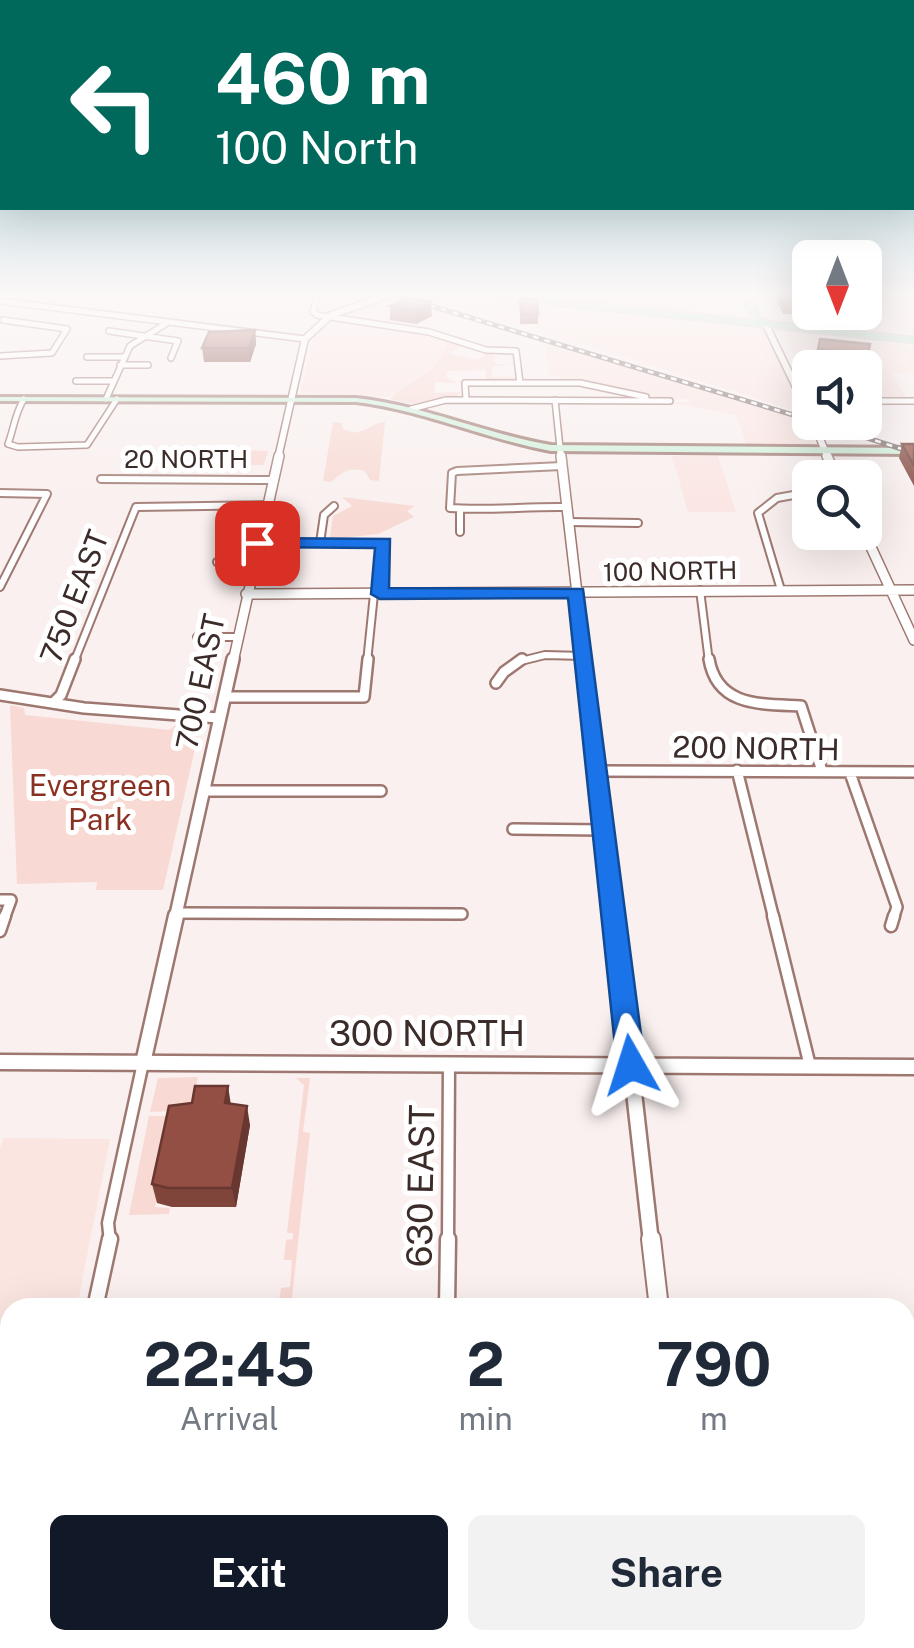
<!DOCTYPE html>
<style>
body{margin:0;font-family:"Public Sans",sans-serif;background:#f2f2f3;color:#1f2937;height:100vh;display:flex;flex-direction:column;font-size:38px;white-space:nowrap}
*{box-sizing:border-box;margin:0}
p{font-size:32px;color:#747a83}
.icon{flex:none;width:55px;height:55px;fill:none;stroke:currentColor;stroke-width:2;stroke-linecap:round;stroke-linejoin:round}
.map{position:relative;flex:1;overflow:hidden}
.drawer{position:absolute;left:0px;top:1298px;width:915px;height:352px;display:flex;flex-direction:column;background:#fff;border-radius:30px 30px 0 0;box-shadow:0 10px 40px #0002}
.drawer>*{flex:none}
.guide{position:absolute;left:0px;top:0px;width:915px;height:210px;box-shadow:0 10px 40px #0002;background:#00695c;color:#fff;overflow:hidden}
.needle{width:65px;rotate:180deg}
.controls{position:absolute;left:792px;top:240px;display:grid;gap:20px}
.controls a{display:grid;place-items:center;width:90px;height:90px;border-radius:15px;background:#fff;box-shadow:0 10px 40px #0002;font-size:50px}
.pin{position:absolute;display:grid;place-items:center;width:85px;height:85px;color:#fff;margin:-42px;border-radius:20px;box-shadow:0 5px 15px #0006}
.me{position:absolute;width:110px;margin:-55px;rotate:354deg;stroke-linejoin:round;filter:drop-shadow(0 0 8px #0008)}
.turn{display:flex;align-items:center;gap:35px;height:210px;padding:0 50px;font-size:45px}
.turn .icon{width:130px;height:130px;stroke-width:2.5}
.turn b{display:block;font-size:70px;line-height:85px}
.eta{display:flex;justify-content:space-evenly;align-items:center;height:170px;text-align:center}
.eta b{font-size:60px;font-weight:700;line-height:70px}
.action{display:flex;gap:20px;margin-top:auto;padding:20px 50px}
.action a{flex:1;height:115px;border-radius:15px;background:#111827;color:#fff;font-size:40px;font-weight:700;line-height:115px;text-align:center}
.action a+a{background:#f2f2f3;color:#1f2937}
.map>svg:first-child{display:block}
.built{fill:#fae5e1}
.green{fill:#f8d9d3}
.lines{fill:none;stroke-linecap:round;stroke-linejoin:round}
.minor-far4-casing{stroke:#9e7870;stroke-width:8}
.minor-far3-casing{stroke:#9e7870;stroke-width:10}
.minor-far2-casing{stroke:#9e7870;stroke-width:14}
.minor-far1-casing{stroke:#9e7870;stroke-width:15}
.minor-casing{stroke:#9e7870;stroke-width:19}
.tertiary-far4-casing{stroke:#9e7870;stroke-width:9}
.tertiary-far3-casing{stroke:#9e7870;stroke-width:12}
.tertiary-far2-casing{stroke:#9e7870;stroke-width:16}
.tertiary-far1-casing{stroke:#9e7870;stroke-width:19}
.tertiary-casing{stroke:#9e7870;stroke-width:22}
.secondary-casing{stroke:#9e7870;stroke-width:6}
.primary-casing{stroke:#d0cccc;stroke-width:5}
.minor-far4{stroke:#fff;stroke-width:5}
.minor-far3{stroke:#fff;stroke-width:6}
.minor-far2{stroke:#fff;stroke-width:9}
.minor-far1{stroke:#fff;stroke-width:10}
.minor{stroke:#fff;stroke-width:14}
.tertiary-far4{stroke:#fff;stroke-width:6}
.tertiary-far3{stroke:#fff;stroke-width:9}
.tertiary-far2{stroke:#fff;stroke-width:11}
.tertiary-far1{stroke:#fff;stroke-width:14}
.tertiary{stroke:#fff;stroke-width:18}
.secondary{fill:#d1f2dc;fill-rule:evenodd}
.primary{fill:#a3e5ba;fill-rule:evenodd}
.rail-casing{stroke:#786a68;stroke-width:5}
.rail{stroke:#fff;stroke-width:2.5;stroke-dasharray:6;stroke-linecap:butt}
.wall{fill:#7f443a}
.shaded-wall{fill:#683730}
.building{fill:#944f44;stroke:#683730;stroke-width:2.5}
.route{fill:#1a73e8;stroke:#114b97;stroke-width:2.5}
.labels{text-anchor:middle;stroke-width:10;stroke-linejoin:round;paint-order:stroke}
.far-street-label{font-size:25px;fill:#3c2c29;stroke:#fff}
.street-label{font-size:30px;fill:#3c2c29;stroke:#fff}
.park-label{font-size:30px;fill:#893023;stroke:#fff}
.near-street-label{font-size:35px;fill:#3c2c29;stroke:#fff}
</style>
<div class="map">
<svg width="914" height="1648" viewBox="0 0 914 1648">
<rect width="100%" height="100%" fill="#f9f0ef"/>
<!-- built -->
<path class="built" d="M414,295L766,331L803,413L541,331Z
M563,295H673L677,311L568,298Z
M766,295H810V312H865V295H912L914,305L907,306L914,312V334L793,321L777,316Z
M392,298L457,315L424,333L444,337L443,354L435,365L388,397L300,393L315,333L321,326Z
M781,333L914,346V373H892L906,397H865V368H810V393L800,372L804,371Z
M545,342L805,420L814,445L747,446L736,415L669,402H690V399H670L549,376Z
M672,456H718L736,512H688Z
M3,1138L110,1139L77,1307L10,1308V1640H581L669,1642V1648H0V1149Z"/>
<!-- green -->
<path class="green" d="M445,342L463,345L450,353L478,360L489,352L512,354H494L495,364H514L492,367V377H516L514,380L486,381V370L447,371L446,377L456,383L435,382L434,393L460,392L458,396L412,404L390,399C406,380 444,372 445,342Z
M333,422L342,423V428C362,440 368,423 385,422L379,481L370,480L365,471C348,467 344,471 331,482L323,481Z
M185,447L268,451L264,465L178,466Z
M342,497L415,506L407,511L414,517L378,534L333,539L330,537L333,516L352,506Z
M10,705L24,708L25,715L169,730L177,724L200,726L163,890H96L97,882L17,884Z
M198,1077L191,1110L150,1112L158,1078Z
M296,1078H310L303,1132L310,1133L291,1307H278L281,1288L290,1287L292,1260H284L286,1240L293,1239V1233H287L304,1085Z
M149,1116H176L155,1207L170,1208L169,1214L129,1215Z
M139,1298H247L246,1308L137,1307Z"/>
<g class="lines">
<!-- minor-far4 casing -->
<g class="minor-far4-casing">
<path id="minor-far4" d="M317,295L313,312L317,315L429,332L486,350L516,351L520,383
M0,301L305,339
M109,331L178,341L171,358
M0,356L52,353L67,329L3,320
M87,357H124
M120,365H148
M76,381H113
M24,399C15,413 14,428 8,444L18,447L87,445L117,399
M106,399L130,346L167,323
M466,399L465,383H580L646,397
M555,400L560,448
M865,401H914
M411,409L446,400L670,401"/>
</g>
<!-- minor-far3 casing -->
<g class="minor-far3-casing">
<path id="minor-far3" d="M562,466L457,471L452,473L450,508C490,511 527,506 567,507
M101,479L271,480
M0,493L47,494L0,587
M460,510V532
M569,522L638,523
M257,543H384L380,594
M320,543L324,515L334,506
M217,562L253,563
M700,590L709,662
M781,590L758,513L777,498L810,492
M197,637H237
M74,662L136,507L266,505
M367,662L374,594
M517,662L545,655L584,656"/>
</g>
<!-- minor-far2 casing -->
<g class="minor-far2-casing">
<path id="minor-far2" d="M709,659C717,707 761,704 801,706L822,771
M496,683L504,672L522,659
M0,695L84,708L219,718
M224,697H364L368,659
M53,703L61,695L75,659
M737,770L774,919
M597,771L914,772
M850,773L897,907L893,919
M203,791H381
M513,829L604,830
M0,900H11L4,919
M176,913L462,914"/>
</g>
<!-- minor-far1 casing -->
<g class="minor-far1-casing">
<path id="minor-far1" d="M773,916L810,1066
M891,926L894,916
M0,931L5,916
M110,1242L108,1223L143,1063
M448,1242L449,1064"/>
</g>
<!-- minor casing -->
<g class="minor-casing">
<path id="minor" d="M95,1308L110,1239
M447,1308L448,1239"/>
</g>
<!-- tertiary-far4 casing -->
<g class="tertiary-far4-casing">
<path id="tertiary-far4" d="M766,325L810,416
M813,422L828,458
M560,448L561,458
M278,458L305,339L331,315L389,295"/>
</g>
<!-- tertiary-far3 casing -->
<g class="tertiary-far3-casing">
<path id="tertiary-far3" d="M561,456L585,662
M827,456L837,478
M864,532L914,640
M246,594L914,590
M233,662L279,456"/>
</g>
<!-- tertiary-far2 casing -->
<g class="tertiary-far2-casing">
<path id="tertiary-far2" d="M584,659L614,919
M175,919L233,659"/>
</g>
<!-- tertiary-far1 casing -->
<g class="tertiary-far1-casing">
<path id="tertiary-far1" d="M614,916L651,1242
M0,1062L914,1067
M143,1063L176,916"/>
</g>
<!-- tertiary casing -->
<g class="tertiary-casing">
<path id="tertiary" d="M651,1239L659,1308
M697,1640L698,1648"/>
</g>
<!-- secondary casing -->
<g class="secondary-casing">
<path id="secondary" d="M0,397L356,398C423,405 485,434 551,445L914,448V454L551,451C485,439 423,410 356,402L0,401Z"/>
</g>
<!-- primary casing -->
<g class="primary-casing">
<path id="primary" d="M481,295H506L755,321L741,295H749L760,318L767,322L914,338V342L485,297Z"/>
</g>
<!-- minor-far4 -->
<use href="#minor-far4" class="minor-far4"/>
<!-- minor-far3 -->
<use href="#minor-far3" class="minor-far3"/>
<!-- minor-far2 -->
<use href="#minor-far2" class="minor-far2"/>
<!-- minor-far1 -->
<use href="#minor-far1" class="minor-far1"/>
<!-- minor -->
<use href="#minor" class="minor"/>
<!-- tertiary-far4 -->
<use href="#tertiary-far4" class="tertiary-far4"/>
<!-- tertiary-far3 -->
<use href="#tertiary-far3" class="tertiary-far3"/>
<!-- tertiary-far2 -->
<use href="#tertiary-far2" class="tertiary-far2"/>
<!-- tertiary-far1 -->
<use href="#tertiary-far1" class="tertiary-far1"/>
<!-- tertiary -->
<use href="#tertiary" class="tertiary"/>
<!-- secondary -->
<use href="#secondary" class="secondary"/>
<!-- primary -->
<use href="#primary" class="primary"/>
<!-- rail casing -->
<g class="rail-casing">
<path id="rail" d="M395,295L810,420
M818,422L914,453"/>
</g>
<!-- rail -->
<use href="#rail" class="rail"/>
</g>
<!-- wall -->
<path class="wall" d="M778,295L804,306L803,314H783L777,302Z
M409,297L432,316L416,324L390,320V306Z
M520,299L538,314V324H520Z
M849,312L877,314L875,324L854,322Z
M255,330L256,344L250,362H204L202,348Z
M820,339L870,344L865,368L816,363Z
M902,444H914V486L899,458Z
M231,1104L250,1125L236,1207H172L157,1203L152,1184Z"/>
<!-- shaded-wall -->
<path class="shaded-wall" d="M431,302L432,316L416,324V310Z
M255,330L256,344L250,362L249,348Z
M228,1086L231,1105L225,1103Z
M247,1106L250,1125L236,1207L232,1188Z"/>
<!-- building -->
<path class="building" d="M779,295H798L804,306H784Z
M865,296L877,314L865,312Z
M409,297L431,302L416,310L390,306Z
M520,299H537L538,314H521Z
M255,330L249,348H202L209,332Z
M820,339L870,344L868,354L818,349Z
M902,444H914V466Z
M195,1086H228L225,1103L247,1106L232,1188H168L152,1184L169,1106L192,1103Z"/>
<!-- sky -->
<linearGradient id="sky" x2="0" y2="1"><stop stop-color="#7db8c5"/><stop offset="0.56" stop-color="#fcf8f8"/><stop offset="1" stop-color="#fcf8f8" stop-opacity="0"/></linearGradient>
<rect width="914" height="526" fill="url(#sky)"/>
<!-- route -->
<path class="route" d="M257,538L390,539L389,588L583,589L645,1065L640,1073L631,1076L621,1073L617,1065L568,598L380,599L371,594L375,548L251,547L249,543Z"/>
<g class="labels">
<!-- far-street labels -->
<g class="far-street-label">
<text x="186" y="468">20 NORTH</text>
<text transform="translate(670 571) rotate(-1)" y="9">100 NORTH</text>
</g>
<!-- street labels -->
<g class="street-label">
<text transform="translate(75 597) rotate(-69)" y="10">750 EAST</text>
<text transform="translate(201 682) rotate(-78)" y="10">700 EAST</text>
<text transform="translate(756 749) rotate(1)" y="10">200 NORTH</text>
</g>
<!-- park labels -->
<g class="park-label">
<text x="100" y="796">Evergreen<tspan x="100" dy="34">Park</tspan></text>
</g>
<!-- near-street labels -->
<g class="near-street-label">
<text x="427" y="1046">300 NORTH</text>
<text transform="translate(421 1186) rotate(-89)" y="12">630 EAST</text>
</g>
</g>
</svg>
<div class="controls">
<a><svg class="needle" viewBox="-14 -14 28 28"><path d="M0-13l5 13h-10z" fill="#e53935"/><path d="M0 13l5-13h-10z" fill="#747a83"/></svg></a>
<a><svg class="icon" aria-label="sound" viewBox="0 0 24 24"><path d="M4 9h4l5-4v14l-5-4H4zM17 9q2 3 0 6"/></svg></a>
<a><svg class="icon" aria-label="search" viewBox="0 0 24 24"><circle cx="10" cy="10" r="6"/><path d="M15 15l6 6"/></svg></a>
</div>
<div class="pin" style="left:257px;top:543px;background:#d93025"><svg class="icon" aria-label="arrive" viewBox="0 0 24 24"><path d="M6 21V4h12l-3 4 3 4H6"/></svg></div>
<svg class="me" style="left:631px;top:1065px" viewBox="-20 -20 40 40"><path d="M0-17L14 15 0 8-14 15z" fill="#1a73e8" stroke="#fff" stroke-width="4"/></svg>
<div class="guide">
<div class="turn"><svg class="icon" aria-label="left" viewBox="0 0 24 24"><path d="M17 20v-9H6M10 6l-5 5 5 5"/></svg><div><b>460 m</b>100 North</div></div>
</div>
<section class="drawer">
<div class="eta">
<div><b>22:45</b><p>Arrival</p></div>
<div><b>2</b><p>min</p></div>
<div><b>790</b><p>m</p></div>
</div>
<div class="action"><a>Exit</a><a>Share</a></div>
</section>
</div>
